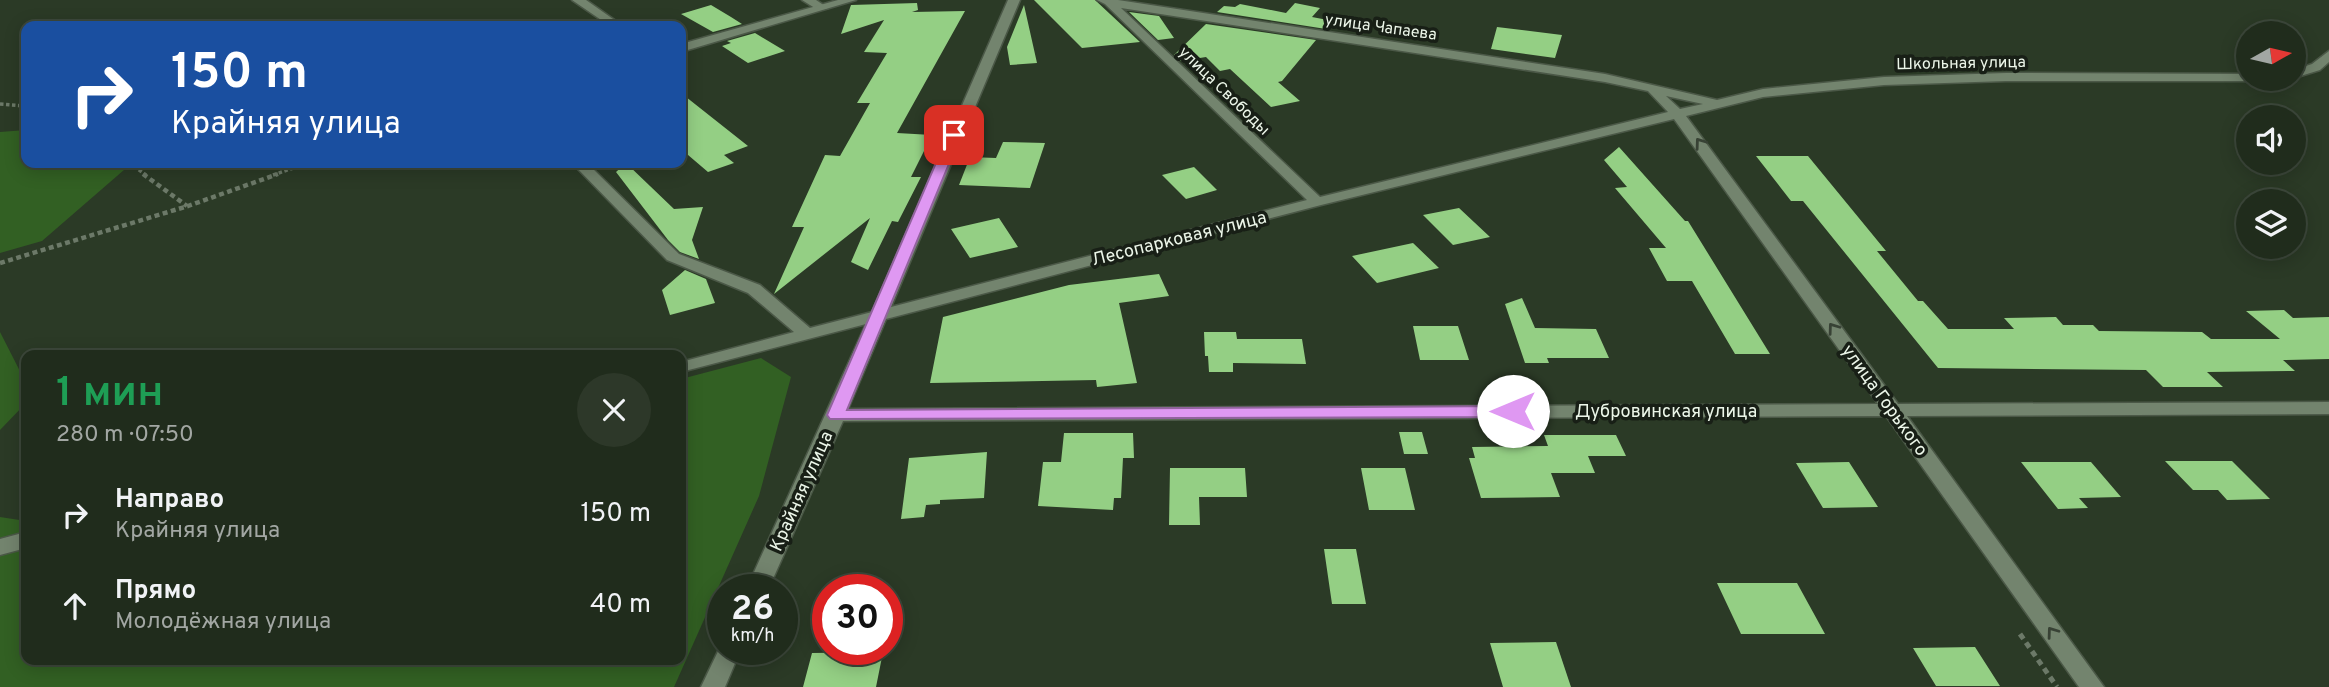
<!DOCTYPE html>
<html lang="ru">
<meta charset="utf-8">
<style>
body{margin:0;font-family:Overpass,sans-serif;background:#2d3829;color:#f1f3f6;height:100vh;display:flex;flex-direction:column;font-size:26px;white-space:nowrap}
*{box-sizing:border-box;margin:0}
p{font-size:23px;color:#a2a7a3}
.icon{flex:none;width:38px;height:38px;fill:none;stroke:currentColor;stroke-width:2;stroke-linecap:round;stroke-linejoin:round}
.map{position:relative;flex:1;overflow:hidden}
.sheet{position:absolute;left:21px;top:350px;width:665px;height:315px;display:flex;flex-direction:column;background:#202c1c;border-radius:14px;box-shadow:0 4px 18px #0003,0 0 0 2px #3d483b}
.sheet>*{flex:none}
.banner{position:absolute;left:21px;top:21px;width:665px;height:147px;border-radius:14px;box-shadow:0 4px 18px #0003,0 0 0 2px #3d483b;background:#1a4fa0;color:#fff;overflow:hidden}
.needle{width:46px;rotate:82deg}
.buttons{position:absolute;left:2236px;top:21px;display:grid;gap:14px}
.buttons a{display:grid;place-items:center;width:70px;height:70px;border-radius:50%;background:#202c1c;box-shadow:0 4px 18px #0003,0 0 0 2px #3d483b;font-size:35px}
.speed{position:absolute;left:707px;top:574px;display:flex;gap:14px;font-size:35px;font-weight:700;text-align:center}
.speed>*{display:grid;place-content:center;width:91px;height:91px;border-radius:50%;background:#202c1c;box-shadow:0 4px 18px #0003,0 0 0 2px #3d483b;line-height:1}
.speed small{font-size:18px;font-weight:400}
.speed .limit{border:10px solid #d22;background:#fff;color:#111}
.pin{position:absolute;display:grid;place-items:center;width:60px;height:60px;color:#fff;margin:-30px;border-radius:14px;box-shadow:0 4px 10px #0006}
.me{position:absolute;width:77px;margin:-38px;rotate:270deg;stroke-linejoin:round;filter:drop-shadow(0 0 5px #0008)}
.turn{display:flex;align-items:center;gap:24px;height:147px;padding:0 35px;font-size:32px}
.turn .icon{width:91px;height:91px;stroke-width:2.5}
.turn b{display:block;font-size:49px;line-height:60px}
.round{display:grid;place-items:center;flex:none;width:74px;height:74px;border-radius:37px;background:#2d3829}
.headline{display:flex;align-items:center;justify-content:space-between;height:119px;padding:0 35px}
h1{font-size:42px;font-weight:600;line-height:52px;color:#1e9e55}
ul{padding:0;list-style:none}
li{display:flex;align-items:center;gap:21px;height:91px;padding:0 35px}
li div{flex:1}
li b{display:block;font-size:26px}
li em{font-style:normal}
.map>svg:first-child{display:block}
.green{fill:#326023}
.building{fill:#94cf84}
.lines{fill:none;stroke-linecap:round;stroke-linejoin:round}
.lane-casing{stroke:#4b5847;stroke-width:3}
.street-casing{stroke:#4b5847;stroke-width:3}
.path-far2{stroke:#6c7968;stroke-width:3.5;stroke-dasharray:3.5 2.5;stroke-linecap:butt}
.path-far1{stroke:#6c7968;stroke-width:4.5;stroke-dasharray:5 3.5;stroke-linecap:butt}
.path{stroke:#6c7968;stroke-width:5;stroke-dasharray:6 4.5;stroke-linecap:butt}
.lane{fill:#73846e;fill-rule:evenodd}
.street{fill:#73846e;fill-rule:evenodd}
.oneway{stroke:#384235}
.route{fill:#df98f2;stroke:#91639d;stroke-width:2}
.labels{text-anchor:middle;stroke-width:7;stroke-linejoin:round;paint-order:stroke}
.far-street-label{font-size:16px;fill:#ecf6e9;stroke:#181f16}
.street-label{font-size:18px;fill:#ecf6e9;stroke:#181f16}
</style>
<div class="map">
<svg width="2329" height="687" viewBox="0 0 2329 687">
<rect width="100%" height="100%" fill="#2b3a26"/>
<!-- green -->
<path class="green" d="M26,130V163H132L42,241L0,253V132Z
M0,332L26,383V403L0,430Z
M761,358L791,377L759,496L674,687H0V517L26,521V660H681V379Z"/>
<!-- building -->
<path class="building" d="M1034,0H1095L1140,42L1082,48Z
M917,3L918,10L912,12L965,11L897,133L932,135L911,177H921L898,222L892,221L868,270L851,262L870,218L774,294L804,227H792L825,155L840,156L870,103H857L887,53L864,52L884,20L841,34L851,5Z
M1295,3L1320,8L1312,17L1333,21L1326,29L1217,12L1224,6L1235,7L1240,4L1286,13Z
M711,5L731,17L742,24L713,32L681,14Z
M1024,5L1037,63L1010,65L1007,47Z
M1129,12L1159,16L1174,38L1158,40Z
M1206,24L1316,40L1282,81L1278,82L1300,101L1271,107L1230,69L1220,71L1206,57L1181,61L1174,55Z
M1497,27L1562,35L1555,58L1491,49Z
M755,33L785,51L748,63L722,46L731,43L727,41Z
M681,93L748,146L724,155L734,163L708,172L681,149Z
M1003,142L1045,143L1030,188L959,185L970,157L996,158Z
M1619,147L1685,221H1688L1770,354H1735L1692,281H1667L1649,248H1666L1615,188L1627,187L1604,160Z
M1756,156H1808L1886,251H1877L1918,301H1923L1948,329H2014L2004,318L2056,317L2063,325H2093L2099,331L2202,332L2211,339H2280L2246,311L2284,310L2293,318L2329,317V359L2283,360L2295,371L2207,372L2223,387H2163L2146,370L1938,368L1803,201H1791Z
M626,163L674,209L703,207L692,240L699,259L680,252L668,240L616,172Z
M1194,167L1217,190L1186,199L1162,175Z
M1459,208L1490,237L1453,245L1423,215Z
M999,218L1018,247L970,258L951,229Z
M1413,243L1439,268L1377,283L1352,256Z
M685,270L706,279L715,303L670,315L662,290Z
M1159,274L1169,296L1119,303L1137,383L1097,387L1096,380L930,383L943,317L1069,285Z
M1522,298L1535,328L1596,329L1609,358H1547L1549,363H1525L1505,304Z
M1413,326H1458L1469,360H1420Z
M1204,332H1236L1237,339H1302L1306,364L1233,363V372H1209L1208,356H1205Z
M1399,432H1422L1428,454H1404Z
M1064,433H1133L1134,458H1123L1121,498H1114L1113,510L1038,506L1043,462H1061Z
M1544,435H1616L1626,456H1588L1595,473H1551L1560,497L1481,498L1469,458H1475L1472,447L1548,446Z
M987,452L984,498L940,500V504L926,505L924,517L901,519L909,458Z
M2165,461H2232L2270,499L2227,500L2218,490H2193Z
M1849,462L1878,507L1823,508L1796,463Z
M2021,462H2091L2121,497L2079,498L2088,508L2058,509Z
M1170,468H1245L1247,497H1199L1200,525H1169Z
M1361,468H1405L1415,510H1369Z
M1324,549H1356L1366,604H1332Z
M1717,583H1797L1825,634H1741Z
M1556,642L1571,687H1503L1490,643Z
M1975,647L2000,686H1936L1913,648Z
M883,652L876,687H803L812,653Z"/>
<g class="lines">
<!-- lane casing -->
<g class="lane-casing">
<path id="lane" d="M572,0H586L623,26H610Z
M802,0H816L828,8L818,10Z"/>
</g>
<!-- street casing -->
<g class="street-casing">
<path id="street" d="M838,0H856L681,52V44Z
M1008,0H1020L891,307L1307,200L1105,4L1097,0H1118L1605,74L1717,100L1763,89L1884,77L2006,73L2249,74V79H2255L2253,81H2006L1884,85L1763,97L1686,116L1898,404L2329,402V414L1907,416L2104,687H2079L1886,416L843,421L768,590H746L866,324L681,372V362L794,332L748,293L667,260L572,163H587L679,254L760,285L810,328L872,312ZM1121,8L1605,82L1648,91L1668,112L1320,197ZM1666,96L1703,104L1680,109ZM1674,119L1878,404L848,409L886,319L1321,205Z
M2329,51V62L2320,70L2294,78V70L2312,64Z
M26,532V548L0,555V539Z
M722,643L723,649H741L725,687H701Z"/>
</g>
<!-- path-far2 -->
<path class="path-far2" d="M0,104L26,106
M129,163L146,175
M261,163L278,166L311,163
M273,175L305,164"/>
<!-- path-far1 -->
<path class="path-far1" d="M143,174L187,206
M0,263L188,206L278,174"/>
<!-- path -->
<path class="path" d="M2020,634L2057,687"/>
<!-- lane -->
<use href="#lane" class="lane"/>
<!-- street -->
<use href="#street" class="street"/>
</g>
<!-- one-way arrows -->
<defs><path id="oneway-chevron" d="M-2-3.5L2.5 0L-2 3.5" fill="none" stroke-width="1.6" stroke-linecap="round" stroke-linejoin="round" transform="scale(1.75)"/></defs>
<g class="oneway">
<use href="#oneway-chevron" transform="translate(1700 143) rotate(-126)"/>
<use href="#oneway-chevron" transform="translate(1833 328) rotate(-126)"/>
<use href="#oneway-chevron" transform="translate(2052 632) rotate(-126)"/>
</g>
<!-- route -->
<path class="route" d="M954,132L961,135L847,410L1513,406L1521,411L1513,417L830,419L827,415L948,135Z"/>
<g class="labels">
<!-- far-street labels -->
<g class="far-street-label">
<text transform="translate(1381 26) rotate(8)" y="6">улица Чапаева</text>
<text transform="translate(1961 62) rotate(-1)" y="6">Школьная улица</text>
<text transform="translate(1225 90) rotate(44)" y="6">улица Свободы</text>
</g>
<!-- street labels -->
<g class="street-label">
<text transform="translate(1179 238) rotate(-14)" y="6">Лесопарковая улица</text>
<text transform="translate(1885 400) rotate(54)" y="6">улица Горького</text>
<text x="1666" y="417">Дубровинская улица</text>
<text transform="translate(801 491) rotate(-66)" y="6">Крайняя улица</text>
</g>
</g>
</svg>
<div class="buttons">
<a><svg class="needle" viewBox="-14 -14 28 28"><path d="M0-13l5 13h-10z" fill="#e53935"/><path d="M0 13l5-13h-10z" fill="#a2a7a3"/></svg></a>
<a><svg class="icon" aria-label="sound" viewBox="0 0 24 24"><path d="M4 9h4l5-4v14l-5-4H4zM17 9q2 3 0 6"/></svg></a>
<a><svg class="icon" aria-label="layers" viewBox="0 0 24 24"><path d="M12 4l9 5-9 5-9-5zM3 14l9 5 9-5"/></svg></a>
</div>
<div class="speed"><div>26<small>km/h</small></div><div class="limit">30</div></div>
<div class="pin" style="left:954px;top:135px;background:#d93025"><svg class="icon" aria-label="arrive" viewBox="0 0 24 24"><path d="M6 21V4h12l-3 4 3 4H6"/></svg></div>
<svg class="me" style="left:1513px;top:411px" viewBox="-20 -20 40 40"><circle r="19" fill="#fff"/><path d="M0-13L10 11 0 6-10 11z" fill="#df98f2"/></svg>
<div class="banner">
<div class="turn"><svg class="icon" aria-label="right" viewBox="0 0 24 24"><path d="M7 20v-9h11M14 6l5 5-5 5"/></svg><div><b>150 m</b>Крайняя улица</div></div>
</div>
<section class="sheet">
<div class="headline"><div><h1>1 мин</h1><p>280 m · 07:50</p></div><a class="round"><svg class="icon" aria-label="close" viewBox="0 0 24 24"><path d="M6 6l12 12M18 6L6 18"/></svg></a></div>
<ul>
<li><svg class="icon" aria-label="right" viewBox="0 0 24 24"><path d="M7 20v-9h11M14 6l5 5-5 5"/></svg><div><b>Направо</b><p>Крайняя улица</p></div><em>150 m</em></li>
<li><svg class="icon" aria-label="ahead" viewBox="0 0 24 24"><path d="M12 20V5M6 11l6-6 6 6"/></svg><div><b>Прямо</b><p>Молодёжная улица</p></div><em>40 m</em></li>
</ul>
</section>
</div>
